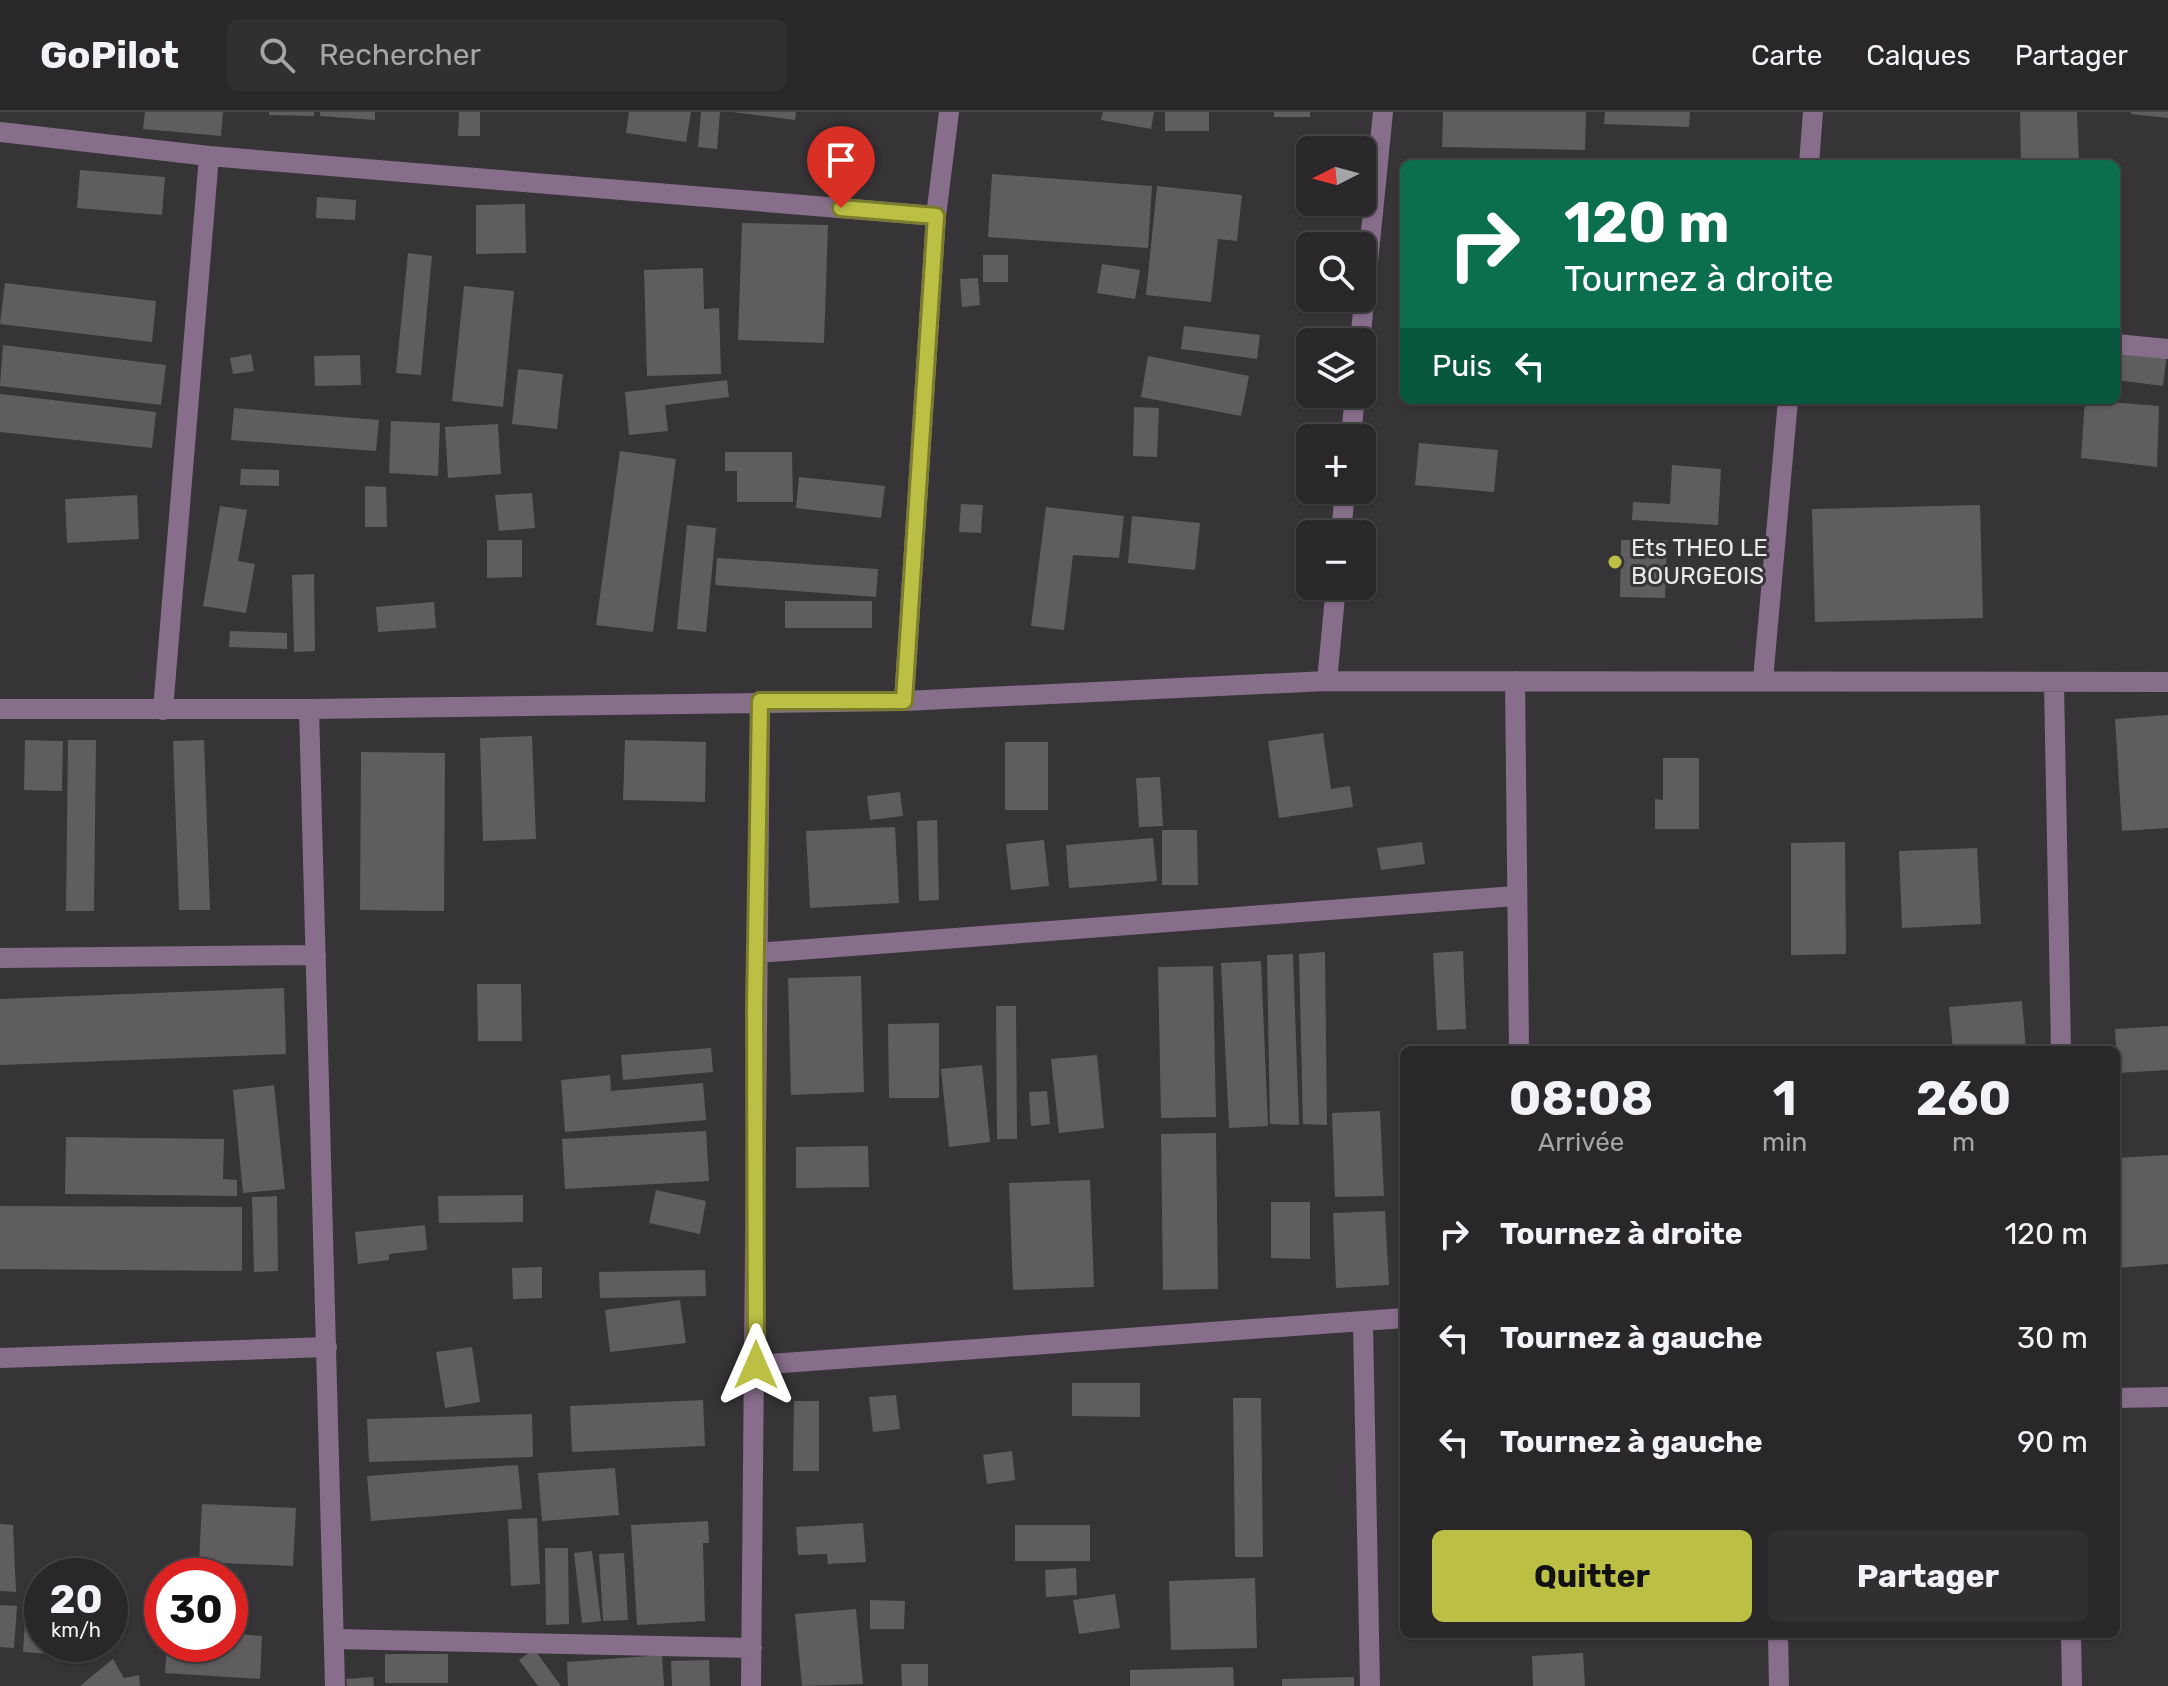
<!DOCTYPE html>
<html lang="fr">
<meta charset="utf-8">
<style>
body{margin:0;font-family:Rubik,sans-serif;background:#312f31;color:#f1f3f6;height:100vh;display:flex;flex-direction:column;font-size:30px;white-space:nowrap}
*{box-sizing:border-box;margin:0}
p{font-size:26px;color:#a5a5a8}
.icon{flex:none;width:44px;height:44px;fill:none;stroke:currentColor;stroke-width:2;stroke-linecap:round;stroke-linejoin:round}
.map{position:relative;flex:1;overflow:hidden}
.sheet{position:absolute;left:1400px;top:934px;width:720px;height:592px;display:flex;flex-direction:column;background:#292729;border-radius:12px;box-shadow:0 2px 6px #0004,0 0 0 2px #454446}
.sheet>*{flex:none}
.banner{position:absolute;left:1400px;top:48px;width:720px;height:244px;border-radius:12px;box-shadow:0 2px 6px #0004,0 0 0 2px #454446;background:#0b6e4f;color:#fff;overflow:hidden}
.needle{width:52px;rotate:264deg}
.tools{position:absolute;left:1296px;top:24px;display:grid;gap:16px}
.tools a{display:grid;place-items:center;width:80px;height:80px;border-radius:12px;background:#292729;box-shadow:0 2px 6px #0004,0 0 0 2px #454446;font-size:40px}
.speed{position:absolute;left:24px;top:1446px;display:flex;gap:16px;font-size:40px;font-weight:700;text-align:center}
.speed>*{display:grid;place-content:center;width:104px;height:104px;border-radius:50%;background:#292729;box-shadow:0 2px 6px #0004,0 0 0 2px #454446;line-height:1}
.speed small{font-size:20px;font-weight:400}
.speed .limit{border:12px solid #d22;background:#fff;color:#111}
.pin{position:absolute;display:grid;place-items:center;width:68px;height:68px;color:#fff;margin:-82px -34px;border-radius:50% 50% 50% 0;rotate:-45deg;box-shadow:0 0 8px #0007}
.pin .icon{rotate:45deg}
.me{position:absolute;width:88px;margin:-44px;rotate:0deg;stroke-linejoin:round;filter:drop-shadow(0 0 6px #0008)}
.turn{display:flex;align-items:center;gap:28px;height:168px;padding:0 32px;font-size:36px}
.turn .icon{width:104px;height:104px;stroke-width:2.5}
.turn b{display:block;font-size:56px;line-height:68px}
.then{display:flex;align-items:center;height:76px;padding:0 32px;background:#0003;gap:16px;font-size:30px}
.eta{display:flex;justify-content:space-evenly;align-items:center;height:136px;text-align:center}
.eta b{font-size:48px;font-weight:700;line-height:56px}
.action{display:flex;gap:16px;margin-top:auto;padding:16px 32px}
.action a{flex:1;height:92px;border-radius:12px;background:#bbc045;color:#111;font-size:32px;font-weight:700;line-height:92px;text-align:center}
.action a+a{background:#312f31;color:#f1f3f6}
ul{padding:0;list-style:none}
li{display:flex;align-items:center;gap:24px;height:104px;padding:0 32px}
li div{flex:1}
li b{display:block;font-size:30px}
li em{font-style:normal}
header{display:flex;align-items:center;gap:48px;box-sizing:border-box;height:112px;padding:0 40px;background:#292729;border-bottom:2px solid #454446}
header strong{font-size:38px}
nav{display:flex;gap:44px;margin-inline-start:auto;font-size:28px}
.search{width:560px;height:72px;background:#312f31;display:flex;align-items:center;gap:20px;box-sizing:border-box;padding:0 28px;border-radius:12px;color:#a5a5a8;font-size:30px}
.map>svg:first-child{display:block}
.building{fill:#5f5d60}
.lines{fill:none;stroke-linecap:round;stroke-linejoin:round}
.minor{stroke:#876e8b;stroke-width:20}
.route-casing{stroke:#7a7d2d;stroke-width:20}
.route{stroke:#bbc045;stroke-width:14}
.poi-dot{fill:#bbc045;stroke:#373437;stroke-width:3}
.labels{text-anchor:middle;stroke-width:6;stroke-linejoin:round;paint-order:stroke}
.poi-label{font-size:24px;fill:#eae9ea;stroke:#373437;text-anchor:start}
</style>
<header>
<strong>GoPilot</strong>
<div class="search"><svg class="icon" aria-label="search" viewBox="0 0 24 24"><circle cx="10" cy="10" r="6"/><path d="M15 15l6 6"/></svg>Rechercher</div>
<nav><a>Carte</a><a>Calques</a><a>Partager</a></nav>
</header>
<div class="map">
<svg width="2168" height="1574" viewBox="0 0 2168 1574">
<rect width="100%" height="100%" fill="#373437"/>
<!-- building -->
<path class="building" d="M145,0H223L221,24L143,17Z
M269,0H314V4L269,3Z
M320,0H375V8L320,4Z
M459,0H480V24H458Z
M629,0H691L686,30L626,21Z
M701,0H720L717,37L698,35Z
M732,0H796L795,8Z
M1103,0H1154L1151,17L1101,8Z
M1165,0H1209V19H1165Z
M1274,0H1310V5H1274Z
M1443,0H1586L1585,38L1442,35Z
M1605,0H1690L1689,15L1604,12Z
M2020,0H2077L2079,52H2021Z
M2131,0H2168V6L2131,2Z
M80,58L165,65L162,103L77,96Z
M992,62L1152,74L1148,136L988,125Z
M1157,74L1242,83L1237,129L1218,127L1211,190L1146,183Z
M317,85L356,88L355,108L316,106Z
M525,92L526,141L476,142V93Z
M742,111L828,113L824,231L738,228Z
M408,141L432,144L421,263L396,261Z
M983,143H1008V170H983Z
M1102,152L1140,158L1135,187L1097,181Z
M703,156L704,197L719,196L721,262L647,264L644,158Z
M978,166L980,193L962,195L960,167Z
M5,171L156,189L152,230L0,212Z
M464,174L514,179L503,295L452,289Z
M1184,214L1260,223L1257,247L1181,237Z
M3,233L166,253L161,293L0,274Z
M2116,236L2167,241L2163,274L2116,268Z
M251,242L254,259L233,262L230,246Z
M360,243L361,273L315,274L314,244Z
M1148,244L1249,264L1241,304L1141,285Z
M518,257L563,262L557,317L512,312Z
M727,268L729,285L665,293L668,319L629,323L625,280Z
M0,282L156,300L152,336L0,320Z
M2085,288L2159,294L2157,355L2081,346Z
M1134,295L1159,296L1157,345L1133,344Z
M234,296L379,308L376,339L231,328Z
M391,309L440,311L438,364L389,361Z
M498,312L501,362L448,366L445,315Z
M1419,331L1498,338L1494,380L1415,373Z
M620,339L676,347L653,520L596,513Z
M725,340H792L793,390H737V359H725Z
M1672,353L1721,357L1718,413L1632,408L1633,390L1670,392Z
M241,357L279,358V374L240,373Z
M799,365L885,374L881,406L796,396Z
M365,374L386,375L387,415H365Z
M532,381L535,416L499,419L495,383Z
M137,383L139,427L67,431L65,387Z
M961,392L983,393L981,421L959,420Z
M1980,393L1983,506L1815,510L1812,397Z
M220,394L247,398L238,449L255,452L246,501L203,494Z
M1046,395L1124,404L1119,446L1073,443L1064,518L1031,514Z
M1132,404L1200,411L1195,458L1128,451Z
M687,413L716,416L706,520L677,517Z
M487,428H522V465L487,466Z
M1621,428H1667L1665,486L1620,485Z
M717,446L878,457L876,485L715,473Z
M314,462L315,539L294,540L292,463Z
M785,489H872V516H785Z
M434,490L436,516L378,520L376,495Z
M230,519L287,521V537L229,535Z
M2168,603V716L2122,719L2115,607Z
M1323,621L1331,677L1350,674L1353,695L1279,706L1268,629Z
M532,624L536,727L483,729L480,626Z
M25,628L63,629L62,679L24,678Z
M68,628H96L94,799H66Z
M204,628L210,798H179L173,629Z
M625,628L706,630L705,690L623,688Z
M1005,630H1048V698H1005Z
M361,640L445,641L444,799L360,798Z
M1663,646H1699V717H1655V687L1663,688Z
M1160,665L1163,714L1139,715L1136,666Z
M900,680L903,704L870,708L867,684Z
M937,708L939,788L919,789L917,709Z
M895,715L899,791L810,796L806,719Z
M1162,718H1197L1198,773H1162Z
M1153,726L1157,769L1069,776L1066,733Z
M1044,728L1049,774L1011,778L1006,732Z
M1422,730L1425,752L1381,758L1377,736Z
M1845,730L1846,842L1791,843V731Z
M1977,736L1981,812L1902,816L1899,739Z
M1463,839L1466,917L1437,918L1433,841Z
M1325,840L1327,1013L1303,1012L1299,842Z
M1293,842L1299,1013L1270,1012L1267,843Z
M1261,849L1268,1014L1229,1016L1221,851Z
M1213,854L1216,1005L1161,1006L1158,855Z
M861,864L864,980L791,983L788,866Z
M477,872H521L522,929H478Z
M284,876L286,942L0,953V887Z
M2022,889L2026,938H1953L1949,895Z
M996,894H1016L1017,1027H997Z
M939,911V986H889L888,912Z
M2168,914V958L2118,961L2115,917Z
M711,936L713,960L623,968L621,943Z
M1097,943L1104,1016L1059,1021L1051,947Z
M982,953L990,1030L949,1035L941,957Z
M610,963L611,979L703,971L706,1008L565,1020L561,968Z
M274,973L285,1077L243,1081L233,978Z
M1047,979L1050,1012L1031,1014L1029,980Z
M1380,999L1384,1084L1335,1085L1332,1001Z
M706,1019L709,1069L565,1077L562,1027Z
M1216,1021L1218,1177L1163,1178L1161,1022Z
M66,1025L224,1027L223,1067L237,1068V1084L65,1082Z
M868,1034L869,1075L796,1076V1035Z
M2168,1043V1152L2116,1156V1046Z
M1090,1068L1094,1175L1013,1178L1009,1071Z
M656,1078L706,1089L700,1122L649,1111Z
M523,1083V1110L439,1111L438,1084Z
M277,1084L278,1159L254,1160L252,1085Z
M1271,1090H1310V1147L1271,1146Z
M0,1094L242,1095V1159L0,1157Z
M1385,1099L1389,1173L1336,1176L1333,1101Z
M425,1113L427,1138L389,1142V1148L358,1152L355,1120Z
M542,1155V1186L513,1187L512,1156Z
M705,1158L706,1184L600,1186L599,1160Z
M680,1188L686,1231L610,1240L605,1198Z
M472,1235L480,1290L445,1296L436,1240Z
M1072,1271H1140V1305L1072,1304Z
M896,1283L900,1317L873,1320L869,1285Z
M1233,1286H1261L1263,1445H1235Z
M703,1288L705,1334L572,1340L570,1294Z
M794,1289H819V1359H793Z
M532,1302L533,1345L369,1350L367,1307Z
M1012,1339L1015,1368L987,1372L983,1343Z
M518,1353L522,1397L371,1409L367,1364Z
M615,1356L619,1403L542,1409L538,1361Z
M202,1392L296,1396L293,1454L199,1450Z
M537,1406L540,1472L511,1474L508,1407Z
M708,1409L709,1431H703L705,1509L637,1513L631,1413Z
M863,1411L866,1450L828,1452L827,1442L798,1443L796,1415Z
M0,1412L13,1413L16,1480L0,1479Z
M1015,1413H1090V1449H1015Z
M545,1436H568L569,1512L546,1513Z
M592,1439L601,1509L582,1511L574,1441Z
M624,1441L628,1508L603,1509L599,1442Z
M1076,1456L1077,1483L1046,1485L1045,1458Z
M166,1460L238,1461L233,1464L237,1483H230V1464H166Z
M1255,1466L1257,1536L1171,1538L1169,1469Z
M1115,1482L1120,1516L1079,1522L1073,1488Z
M870,1488L905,1489L904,1517H870Z
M0,1493L17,1494L14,1536L0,1535Z
M26,1494L42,1495V1532H87L86,1545L23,1540Z
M856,1497L863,1572L802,1574L795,1502Z
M230,1521L262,1524L260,1567L165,1561L167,1532H230Z
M1822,1522H1907V1525L1822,1527Z
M534,1537L561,1574H538L519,1548Z
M1583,1541L1585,1574H1533L1532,1544Z
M385,1542H448V1571H385Z
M662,1543L664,1574H568L567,1550Z
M113,1547L124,1566L139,1563L140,1574H80Z
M709,1548L710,1574H672L671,1549Z
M901,1552H928V1574H902Z
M1233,1555L1234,1574H1130V1558Z
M373,1565L374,1574H347L346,1567Z
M1354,1565V1574H1282V1567Z"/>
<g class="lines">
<!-- minor -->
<path class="minor" d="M0,20L209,44L936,104
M1809,52L1813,0
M1360,230L1383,0
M2116,232L2168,237
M1351,326L1355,282
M1341,422L1345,378
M1763,568L1788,288
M1327,569L1336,474
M1515,569L1519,938
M2054,572L2061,938
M904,589L936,104L949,0
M0,597H309L904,589L1327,569L2168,570
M309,597L335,1574
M163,598L209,44
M757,841L1515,784
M0,846L316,843
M1363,1211L1370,1574
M0,1246L327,1235
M756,1253L1404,1206
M2116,1286L2168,1285
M1778,1522L1779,1574
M2071,1522L2072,1574
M335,1527L752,1536
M751,1574L760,589"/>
</g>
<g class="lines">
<!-- route casing -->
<g class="route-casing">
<path id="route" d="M756,1253L755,895L760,589H904L936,104L841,96"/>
</g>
<!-- route -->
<use href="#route" class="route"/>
</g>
<!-- markers -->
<circle class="poi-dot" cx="1615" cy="450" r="8"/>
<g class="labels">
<!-- poi labels -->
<g class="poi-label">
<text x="1631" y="444">Ets THEO LE<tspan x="1631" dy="28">BOURGEOIS</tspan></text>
</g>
</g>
</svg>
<div class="tools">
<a><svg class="needle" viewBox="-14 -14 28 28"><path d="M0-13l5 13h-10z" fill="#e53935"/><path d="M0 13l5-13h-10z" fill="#a5a5a8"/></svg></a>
<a><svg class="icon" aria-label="search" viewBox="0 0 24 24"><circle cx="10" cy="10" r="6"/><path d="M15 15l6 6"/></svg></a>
<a><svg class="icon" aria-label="layers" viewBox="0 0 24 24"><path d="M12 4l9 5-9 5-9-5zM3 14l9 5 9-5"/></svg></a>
<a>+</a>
<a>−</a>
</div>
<div class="speed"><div>20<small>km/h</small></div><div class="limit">30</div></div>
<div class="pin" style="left:841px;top:96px;background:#d93025"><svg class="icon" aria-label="arrive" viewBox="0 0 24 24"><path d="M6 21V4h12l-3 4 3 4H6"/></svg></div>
<svg class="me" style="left:756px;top:1253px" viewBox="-20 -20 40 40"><path d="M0-17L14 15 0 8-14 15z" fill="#bbc045" stroke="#fff" stroke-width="4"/></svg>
<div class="banner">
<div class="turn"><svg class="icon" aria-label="right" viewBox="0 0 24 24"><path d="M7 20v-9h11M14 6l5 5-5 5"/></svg><div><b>120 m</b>Tournez à droite</div></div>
<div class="then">Puis<svg class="icon" aria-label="left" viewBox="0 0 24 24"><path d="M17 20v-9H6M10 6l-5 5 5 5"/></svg></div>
</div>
<section class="sheet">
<div class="eta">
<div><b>08:08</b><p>Arrivée</p></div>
<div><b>1</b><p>min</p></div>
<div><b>260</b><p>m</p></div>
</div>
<ul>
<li><svg class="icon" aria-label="right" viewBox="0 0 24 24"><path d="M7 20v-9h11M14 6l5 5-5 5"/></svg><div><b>Tournez à droite</b></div><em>120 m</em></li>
<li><svg class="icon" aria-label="left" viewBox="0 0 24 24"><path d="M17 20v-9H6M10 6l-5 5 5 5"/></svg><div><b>Tournez à gauche</b></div><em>30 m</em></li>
<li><svg class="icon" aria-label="left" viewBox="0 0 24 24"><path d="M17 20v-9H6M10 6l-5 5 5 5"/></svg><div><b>Tournez à gauche</b></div><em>90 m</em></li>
</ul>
<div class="action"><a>Quitter</a><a>Partager</a></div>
</section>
</div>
